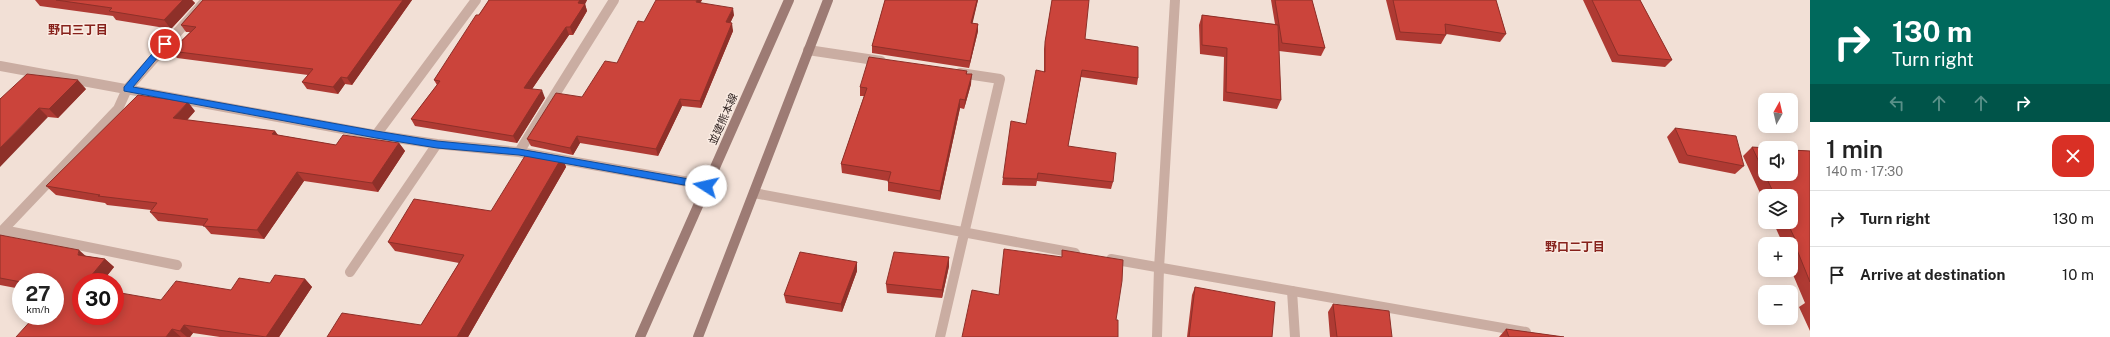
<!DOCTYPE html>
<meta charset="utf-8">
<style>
body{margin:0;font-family:"Public Sans","Noto Sans JP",sans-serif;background:#f6f6f6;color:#222;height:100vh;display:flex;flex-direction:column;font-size:15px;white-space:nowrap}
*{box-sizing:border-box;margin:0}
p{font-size:13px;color:#767676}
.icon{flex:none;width:22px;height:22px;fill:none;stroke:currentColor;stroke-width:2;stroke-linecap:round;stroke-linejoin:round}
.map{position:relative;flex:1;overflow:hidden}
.sheet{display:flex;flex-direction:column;background:#fff;width:300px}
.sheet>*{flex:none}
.hud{background:#00695c;color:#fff;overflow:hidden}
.needle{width:26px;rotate:8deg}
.controls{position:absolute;left:1758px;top:93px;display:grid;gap:8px}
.controls a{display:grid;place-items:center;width:40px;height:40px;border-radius:8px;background:#fff;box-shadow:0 2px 10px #0003;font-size:20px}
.speed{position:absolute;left:12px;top:273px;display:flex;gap:8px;font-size:20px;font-weight:700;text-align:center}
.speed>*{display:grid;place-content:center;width:52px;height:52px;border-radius:50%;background:#fff;box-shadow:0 2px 10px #0003;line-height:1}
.speed small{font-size:10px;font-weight:400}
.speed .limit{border:6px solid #d22;background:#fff;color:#111}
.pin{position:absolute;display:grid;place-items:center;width:34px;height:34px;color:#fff;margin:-17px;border:2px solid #fff;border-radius:50%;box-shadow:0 1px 4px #0007}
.me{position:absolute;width:44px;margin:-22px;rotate:280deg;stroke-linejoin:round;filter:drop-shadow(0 0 3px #0008)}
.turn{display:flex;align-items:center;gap:14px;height:84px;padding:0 16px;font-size:18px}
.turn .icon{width:52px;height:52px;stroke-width:2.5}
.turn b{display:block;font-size:28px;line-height:34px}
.lanes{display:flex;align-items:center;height:38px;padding:0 16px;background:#0003;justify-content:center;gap:20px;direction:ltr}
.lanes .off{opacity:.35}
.round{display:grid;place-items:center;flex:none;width:42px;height:42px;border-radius:12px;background:#f6f6f6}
.overview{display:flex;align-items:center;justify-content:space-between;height:68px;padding:0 16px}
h1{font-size:24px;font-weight:600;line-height:30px}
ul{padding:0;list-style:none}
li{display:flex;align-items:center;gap:12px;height:56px;padding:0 16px;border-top:1px solid #e0e0e0}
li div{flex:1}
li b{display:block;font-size:15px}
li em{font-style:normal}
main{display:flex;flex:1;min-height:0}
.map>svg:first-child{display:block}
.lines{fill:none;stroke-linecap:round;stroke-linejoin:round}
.lane{stroke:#caada2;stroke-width:10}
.street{stroke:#caada2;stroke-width:10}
.secondary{stroke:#9d7b74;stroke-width:10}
.wall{fill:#af3a33}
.shaded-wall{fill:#8e3029}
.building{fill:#cb443b;stroke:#8e3029}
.route{fill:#1a73e8;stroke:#114b97}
.labels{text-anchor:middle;stroke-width:3;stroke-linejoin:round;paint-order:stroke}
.street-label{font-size:11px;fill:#342725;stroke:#faebe2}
.neighbourhood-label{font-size:12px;font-weight:bold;fill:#86211b;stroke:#faebe2}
</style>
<main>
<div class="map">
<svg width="1810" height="337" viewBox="0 0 1810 337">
<rect width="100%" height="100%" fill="#f2e0d6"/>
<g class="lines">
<!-- lane -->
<path class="lane" d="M1292,291L1295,337"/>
<!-- street -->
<path class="street" d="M808,50L881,61
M0,66L376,135L437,144L519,152L706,185
M376,135L476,0
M519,152L614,0
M754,193L1075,253
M3,230L177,265
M0,233L118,109L127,89L206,0
M1111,259L1526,332
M350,272L437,144
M940,337L1000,79L960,73
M1157,337L1159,268L1175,0"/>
<!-- secondary -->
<path class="secondary" d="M640,337L789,0
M698,337L828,0"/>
</g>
<!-- wall -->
<path class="wall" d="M35,0H192L195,3L171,29L116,20L113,16L40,6Z
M203,0H412L352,85L345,84L338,94L307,89L302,82L308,75L177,58L171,51L190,32H186L181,25Z
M489,0H587L585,4L587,11L573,35H569L532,89L545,98L517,143L415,126L411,119L437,85L434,80Z
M702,0L700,3L734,15L730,23L733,31L701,108L682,106L658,156L580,143L573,155L531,146L527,139L582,97L617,63L644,22Z
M885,0H978L972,23L978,24V31L969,68L872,53V46Z
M1052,0L1085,39L1138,78L1137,85L1081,77L1068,146L1113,182L1111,189L1037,181L1036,186L1002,185L1003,178L1026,124L1044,72V49Z
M1271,0H1312L1325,48L1321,56L1279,51L1281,100L1277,109L1223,101L1224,57L1200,54L1199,25L1202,15L1275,24Z
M1386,0H1496L1506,34L1500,42L1446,34V35L1441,44L1396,40Z
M1583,0H1640L1672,60L1665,67L1612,62Z
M967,71V74L971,84L964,109L960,108L940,200L888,191V181L842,173L841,164L864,96H860V87Z
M86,89L58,118L48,117L0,99Z
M195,111L187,120L275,131L278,135L336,145L399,143L405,151L378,192L304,181L264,239L211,234L204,226L158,221L150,212L151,210L107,205L105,203L56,195L46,186Z
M1675,128L1744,166L1735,174L1679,163L1667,137Z
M1752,147L1810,151V331L1799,307L1805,303L1791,270V244H1783L1773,222H1791V196H1765V204L1743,156Z
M562,157L566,167L468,337H327L421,325L459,263L395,251L388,242L491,211Z
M0,235L86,256L105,259L114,267L102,282H81V316L161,300L231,290L270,283L305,279L312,287L279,337H220L193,333L190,337H16L55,316V282H21V289L0,285Z
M949,257V266L942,298L887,293L886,284Z
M857,262V271L842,312L786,303L784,295Z
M1195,287L1272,337H1187L1192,295Z
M1333,304L1392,337H1330L1328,312Z
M1506,329L1564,337H1499Z"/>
<!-- shaded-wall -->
<path class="shaded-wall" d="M183,0H192L195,3L171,29L164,20Z
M403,0H412L352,85L347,78Z
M580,0H587L585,4L587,11L573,35L570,27L578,3Z
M697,0H702L697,9L696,2Z
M977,0H978L971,30V23Z
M733,8L734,15L727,30L726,22Z
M732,23L733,31L701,108L700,101Z
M978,24V31L969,68L970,61Z
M566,27L569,35L528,95L524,88Z
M972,74L971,84L964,109L965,100Z
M341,77L345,84L338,94L333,87Z
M78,80L86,89L58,118L49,109Z
M542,90L545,98L517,143L513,136Z
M680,99L682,106L658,156L656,149Z
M960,99V108L940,200V191Z
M188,102L195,111L181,127L173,118Z
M39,108L48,117L0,167V148Z
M275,131L281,140L272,134Z
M577,136L580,143L573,155L570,148Z
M399,143L405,151L378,192L372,183Z
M562,157L566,167L468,337H457Z
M297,172L304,181L264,239L257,230Z
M79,250L88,258L78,255Z
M949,257V266L942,298V290Z
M105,259L114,267L102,282H86Z
M857,262V271L842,312L841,304Z
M305,279L312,287L279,337H266Z
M184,325L193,333L190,337H187L180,331Z
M172,329L181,337H166Z"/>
<!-- building -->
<path class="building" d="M56,0H183L164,20L109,11L112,8Z
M203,0H403L347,78L341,77L333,87L302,82L313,69L171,51L196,27L181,25Z
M489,0H580L578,3L585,4L570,27H566L524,88L542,90L513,136L411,119L440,81L434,80L476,15H479Z
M656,0H697L696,2L733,8L726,22L732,23L700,101L680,99L656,149L577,136L570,148L527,139L556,93L582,97L605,61L617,63L638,21L644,22Z
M885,0H977L971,23L978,24L970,61L872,46Z
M1052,0H1089L1085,39L1138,47V78L1082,70L1068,146L1116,153L1113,182L1038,173L1037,179L1003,178L1011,121L1026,124L1036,70L1045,72V42Z
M1275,0H1312L1325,48L1282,43Z
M1393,0H1496L1506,34L1445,24L1446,35L1400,32Z
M1592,0H1640L1672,60L1618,55Z
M1202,15L1278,25L1281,100L1226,92L1227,48L1202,45Z
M869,57L967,71L966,74H972L965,100L960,99L940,191L888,182L891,172L841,164L867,88L860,87Z
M27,74L78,80L49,109L39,108L0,148V99Z
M138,95L188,102L173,118L275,131L272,134L336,145L343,135L399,143L372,183L297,172L257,230L203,226L208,219L150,212L157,203L98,196L100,195L46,186Z
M1675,128L1736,136L1744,166L1687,155Z
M1752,147L1767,148H1765V174H1791V150L1810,151V282L1793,240L1796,241L1787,222H1791V196H1775Z
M528,151L562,157L457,337H327L342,313L421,325L464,255L388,242L414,199L491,211Z
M0,235L79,250L78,255L105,259L86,282H81V316H115V292L161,300L176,281L231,290L239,278L270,283L275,275L305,279L266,337L184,325L180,331L172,329L166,337H16L35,316H55V282H21L0,278Z
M1004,249L1062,257V250L1123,260L1122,281L1116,320H1118V337H962L972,290L999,295Z
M800,252L857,262L841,304L784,295Z
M894,252L949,257L942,290L886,284Z
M1195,287L1275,302L1272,337H1189Z
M1333,304L1389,311L1392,337H1337Z
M1506,329L1564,337H1509Z"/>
<!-- route -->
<path class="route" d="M162,42H168L169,44L133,87L376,131L437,141L519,149L706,182L711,186L706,189L519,155L437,148L376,138L124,91V87Z"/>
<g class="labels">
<!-- street labels -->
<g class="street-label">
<text transform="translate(723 119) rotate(-66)" y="4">並建熊本線</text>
</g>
<!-- neighbourhood labels -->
<g class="neighbourhood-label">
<text x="78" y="34">野口三丁目</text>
<text x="1575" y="251">野口二丁目</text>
</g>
</g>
</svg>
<div class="controls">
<a><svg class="needle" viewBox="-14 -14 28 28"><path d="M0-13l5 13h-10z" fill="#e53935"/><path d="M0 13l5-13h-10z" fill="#767676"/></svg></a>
<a><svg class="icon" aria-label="sound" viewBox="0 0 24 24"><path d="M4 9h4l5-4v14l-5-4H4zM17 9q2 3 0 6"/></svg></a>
<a><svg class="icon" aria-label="layers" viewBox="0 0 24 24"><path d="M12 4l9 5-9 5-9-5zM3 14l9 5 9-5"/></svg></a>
<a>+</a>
<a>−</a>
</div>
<div class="speed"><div>27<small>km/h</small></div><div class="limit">30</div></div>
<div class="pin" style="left:165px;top:44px;background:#d93025"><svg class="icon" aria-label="arrive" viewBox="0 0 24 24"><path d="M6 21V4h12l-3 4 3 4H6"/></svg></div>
<svg class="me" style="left:706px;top:186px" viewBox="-20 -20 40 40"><circle r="19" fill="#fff"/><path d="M0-13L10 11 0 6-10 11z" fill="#1a73e8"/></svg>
</div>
<section class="sheet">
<div class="hud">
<div class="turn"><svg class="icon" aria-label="right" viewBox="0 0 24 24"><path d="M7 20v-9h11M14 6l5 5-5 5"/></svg><div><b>130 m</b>Turn right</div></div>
<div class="lanes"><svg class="icon off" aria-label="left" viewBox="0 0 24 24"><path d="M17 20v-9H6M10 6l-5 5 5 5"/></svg><svg class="icon off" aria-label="ahead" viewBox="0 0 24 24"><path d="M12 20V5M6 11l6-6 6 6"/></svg><svg class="icon off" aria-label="ahead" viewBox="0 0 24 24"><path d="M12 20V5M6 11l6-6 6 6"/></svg><svg class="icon" aria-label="right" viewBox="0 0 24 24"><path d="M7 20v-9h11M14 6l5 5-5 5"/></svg></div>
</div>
<div class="overview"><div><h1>1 min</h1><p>140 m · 17:30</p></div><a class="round" style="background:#d93025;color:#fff"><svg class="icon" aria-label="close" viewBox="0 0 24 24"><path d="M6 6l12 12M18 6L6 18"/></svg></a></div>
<ul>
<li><svg class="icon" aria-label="right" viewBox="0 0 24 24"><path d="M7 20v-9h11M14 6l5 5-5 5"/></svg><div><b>Turn right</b></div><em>130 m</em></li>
<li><svg class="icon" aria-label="arrive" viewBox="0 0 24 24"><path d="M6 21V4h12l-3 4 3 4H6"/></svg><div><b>Arrive at destination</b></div><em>10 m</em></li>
</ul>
</section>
</main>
